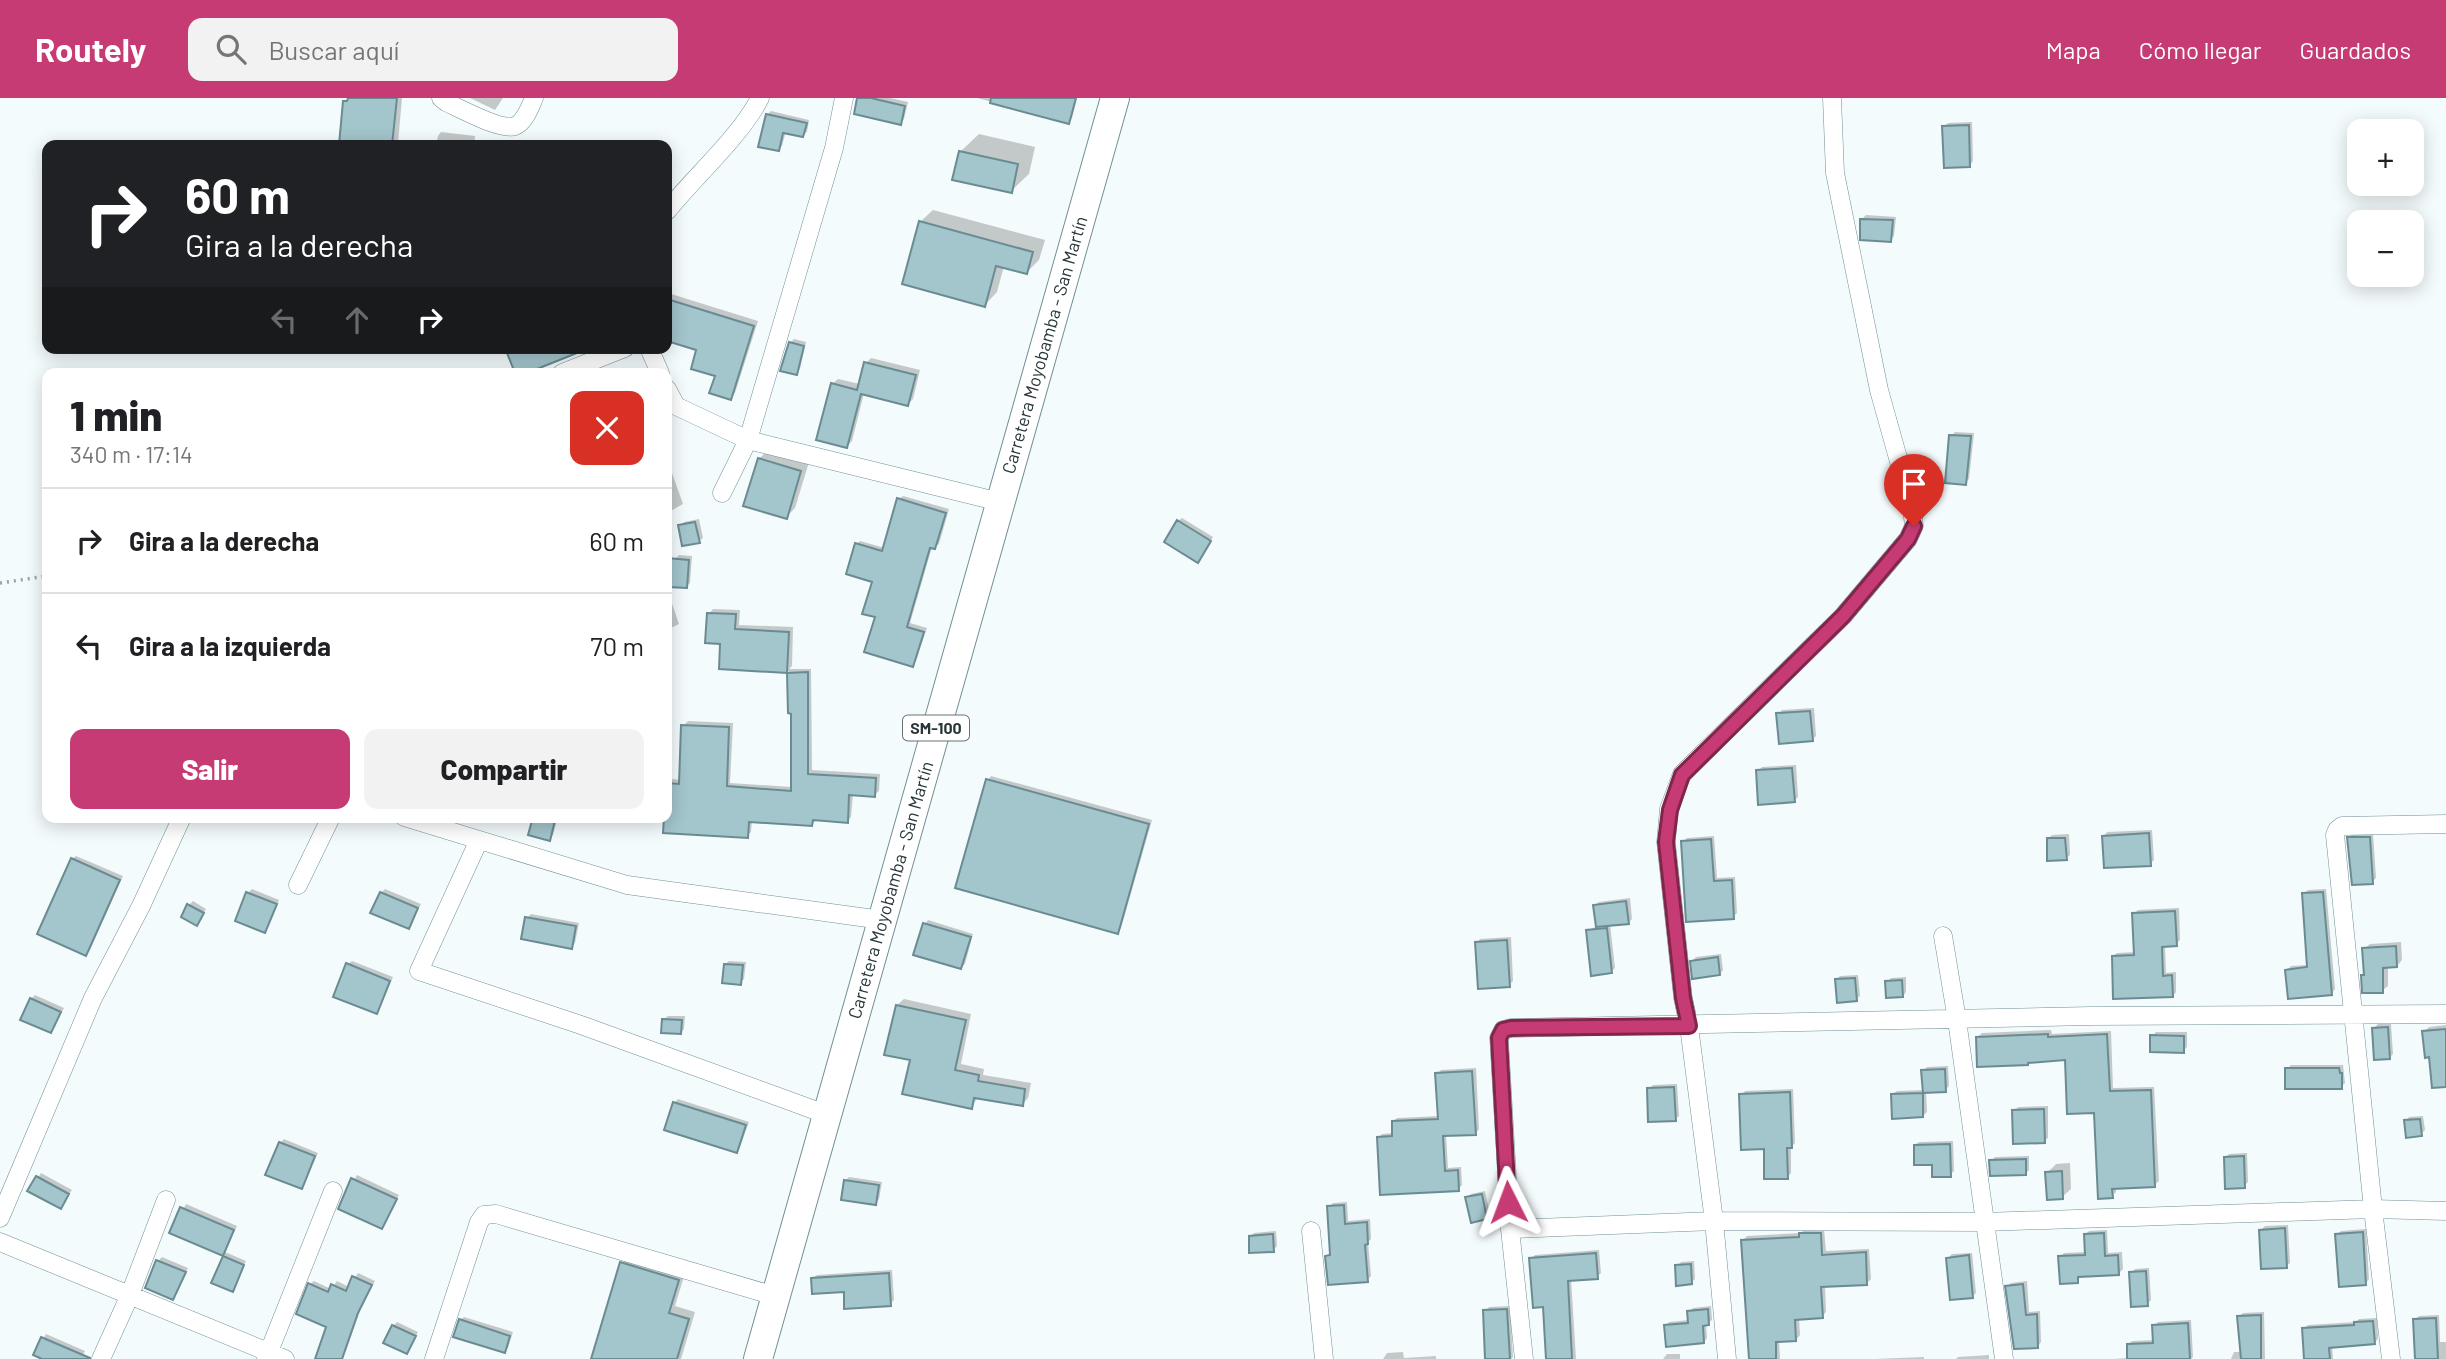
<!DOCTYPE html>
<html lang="es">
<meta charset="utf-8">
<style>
body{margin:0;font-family:Barlow,sans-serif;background:#f2f2f2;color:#202124;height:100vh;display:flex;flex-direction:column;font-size:26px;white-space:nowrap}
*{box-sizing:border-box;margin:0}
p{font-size:23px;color:#757577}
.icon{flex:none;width:38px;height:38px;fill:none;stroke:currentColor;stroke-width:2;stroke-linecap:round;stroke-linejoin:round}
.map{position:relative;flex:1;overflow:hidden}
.side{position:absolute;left:42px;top:270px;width:630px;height:455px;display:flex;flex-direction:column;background:#fff;border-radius:14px;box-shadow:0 4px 18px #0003}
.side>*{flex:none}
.guide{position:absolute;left:42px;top:42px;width:630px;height:214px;border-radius:14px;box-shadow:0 4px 18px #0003;background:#202124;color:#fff;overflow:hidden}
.tools{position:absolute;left:2347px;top:21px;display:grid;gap:14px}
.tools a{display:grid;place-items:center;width:77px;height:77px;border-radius:14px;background:#fff;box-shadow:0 4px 18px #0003;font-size:35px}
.pin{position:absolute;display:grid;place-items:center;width:60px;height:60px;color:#fff;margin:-72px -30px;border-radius:50% 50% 50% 0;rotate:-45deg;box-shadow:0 0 7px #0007}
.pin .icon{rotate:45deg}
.me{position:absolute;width:77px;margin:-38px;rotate:357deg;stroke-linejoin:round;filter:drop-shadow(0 0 5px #0008)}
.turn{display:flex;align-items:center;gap:24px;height:147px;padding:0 28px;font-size:32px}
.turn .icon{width:91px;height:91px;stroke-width:2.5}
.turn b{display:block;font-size:49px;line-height:60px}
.lanes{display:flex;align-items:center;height:66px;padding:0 28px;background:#0003;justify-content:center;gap:35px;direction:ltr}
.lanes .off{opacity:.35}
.round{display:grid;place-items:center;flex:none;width:74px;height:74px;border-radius:14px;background:#f2f2f2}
.head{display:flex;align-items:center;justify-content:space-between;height:119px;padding:0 28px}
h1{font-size:42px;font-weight:800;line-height:52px}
.cta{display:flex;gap:14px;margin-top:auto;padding:14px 28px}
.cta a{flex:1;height:80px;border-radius:14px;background:#c63b73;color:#fff;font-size:28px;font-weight:800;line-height:80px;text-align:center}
.cta a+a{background:#f2f2f2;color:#202124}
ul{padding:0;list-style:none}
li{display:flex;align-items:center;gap:21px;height:105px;padding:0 28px;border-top:2px solid #e0e0e0}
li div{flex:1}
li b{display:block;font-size:26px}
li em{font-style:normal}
header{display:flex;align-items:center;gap:42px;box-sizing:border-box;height:98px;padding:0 35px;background:#c63b73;color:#fff}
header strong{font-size:33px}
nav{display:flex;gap:38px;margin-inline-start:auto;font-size:24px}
.search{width:490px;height:63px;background:#f2f2f2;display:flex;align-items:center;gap:18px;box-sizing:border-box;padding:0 24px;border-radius:14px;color:#757577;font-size:26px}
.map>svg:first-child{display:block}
.shadow{fill:#0003}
.building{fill:#a3c5cc;stroke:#6b8b92;stroke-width:2}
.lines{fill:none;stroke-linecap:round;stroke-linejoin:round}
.minor-casing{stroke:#709197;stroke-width:19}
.primary-casing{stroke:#709197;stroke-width:30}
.path{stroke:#99a3a5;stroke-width:3.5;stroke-dasharray:2 5;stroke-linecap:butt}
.minor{stroke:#fff;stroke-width:18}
.primary{stroke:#fff;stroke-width:28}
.route-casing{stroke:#81264b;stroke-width:18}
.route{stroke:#c63b73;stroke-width:12}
.labels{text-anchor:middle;stroke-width:7;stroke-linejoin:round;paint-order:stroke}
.shield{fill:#fff;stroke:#687274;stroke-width:2}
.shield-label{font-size:16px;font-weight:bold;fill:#283639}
.street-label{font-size:18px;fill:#283639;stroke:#fff}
</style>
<header>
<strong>Routely</strong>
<div class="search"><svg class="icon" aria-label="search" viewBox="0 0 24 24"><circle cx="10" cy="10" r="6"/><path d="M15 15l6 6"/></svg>Buscar aquí</div>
<nav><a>Mapa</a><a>Cómo llegar</a><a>Guardados</a></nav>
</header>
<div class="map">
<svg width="2446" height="1261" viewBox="0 0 2446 1261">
<rect width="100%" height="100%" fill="#f4fbfc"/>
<!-- shadow -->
<path class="shadow" d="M349,0H402L398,45L396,47H340L345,4Z
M470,0H503L495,12Z
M859,0H890L908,4L904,21L900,25Z
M977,0H1077L1072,20L1068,24Z
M771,13L809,22L807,34L803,37L786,33L782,48L778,52L767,17Z
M1972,24L1973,63L1970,67L1944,29L1948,25Z
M441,34L475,38L474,47H436L438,38Z
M979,36L1035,49L1029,76L1011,93L961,53Z
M933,112L1045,142L1039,162L1027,174L1004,168L997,194L985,207L920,124Z
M1866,117L1896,119L1894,138L1890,142L1862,121Z
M668,195L758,223L735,295L730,300L699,251L672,229L667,227Z
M794,241L806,244L800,271L796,275L790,245Z
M871,260L920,272L913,301L908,306L864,295L852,343L847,348L832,286L838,281L860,286L866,265Z
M1955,334L1974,335L1969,381L1965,385L1951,338Z
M768,352L809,364L795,410L786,419L759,361Z
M667,361L683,406L667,415Z
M903,398L949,411L939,446L935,449H932L910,525L927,530L916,563L912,567L877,518L874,482L856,446L860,443L885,450L899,401Z
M1182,420L1213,439L1201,459L1178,423Z
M699,421L703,440L699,443L680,428L684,424Z
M679,457L692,458L690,485L686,489L675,461Z
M667,491L679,526L667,532Z
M713,511L740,512L739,527L793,529L792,568L789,571H811L812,672L880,676L879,693L874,697L853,696L851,719L847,723L816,722L812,727L752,722L751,734L747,738L667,719V686L672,681L681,682L683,628L688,623L733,625L730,685L792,689V614H789V573L720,570L722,544L709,516Z
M1814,610L1816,638L1812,642L1778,616L1782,612Z
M1796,667L1798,699L1794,703L1758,673L1762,669Z
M991,678L1152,722L1121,830L1118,834L988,682Z
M535,719H558L553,737L550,741L530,736Z
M2152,732L2154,762L2150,766L2104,738L2107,734Z
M2069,736L2070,757L2066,760L2048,741L2052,737Z
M2352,736H2373L2376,780L2372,784L2349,740Z
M1714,738L1717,780L1735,779L1737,815L1733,819L1683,744L1687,740Z
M76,758L123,778L90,852L86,856L72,761Z
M252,791L279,802L268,829L264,833L248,795Z
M385,791L421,806L409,829L381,795Z
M2326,791L2335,891L2332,895L2287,872L2291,868L2308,867L2304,796L2308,792Z
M1630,800L1632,821L1628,825L1610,826L1615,870L1611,874L1588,833L1597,828L1595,807L1599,804Z
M193,803L206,811L197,826L189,807Z
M2179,810L2180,842L2176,846L2165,847L2166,875L2176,874V894L2173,898L2113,858L2117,855L2136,854L2134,816L2138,812Z
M531,816L579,825L575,845L571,849L527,820Z
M928,822L973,836L965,866L961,869L925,826Z
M1511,839L1513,883L1509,887L1477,845L1480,841Z
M2401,844L2402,862L2397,868H2388V888L2382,893L2362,877L2366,874L2364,851L2370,846Z
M1721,856L1723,872L1720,876L1692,863L1696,859Z
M352,863L393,879L380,910L376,914L348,866Z
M729,863L746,864L744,881L740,885L725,866Z
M1858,877L1860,898L1856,901L1836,882L1840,878Z
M1906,879V894L1903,898L1887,884L1891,880Z
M35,897L64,910L51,933L31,901Z
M904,901L971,916L961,966L984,971L983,977L1031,985L1028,1000L1022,1007L978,999L971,1010L912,961L897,907Z
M668,918H685L684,931L681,935L664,921Z
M2378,926H2391L2393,956L2389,960L2374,930Z
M2446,927V987L2431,957L2424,934L2429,929Z
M2051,932L2052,936L2111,933L2113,990L2154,989L2159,1083L2154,1087L2116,1089V1094L2112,1098L2096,1013L2066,960L2030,963L2027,966L1978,939L1982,935Z
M2156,934H2187V949L2183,953L2152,938Z
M2291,967H2343L2345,985L2341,989L2287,971Z
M1948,968L1949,988L1945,992L1926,993L1927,1014L1923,1018L1893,996L1897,993L1924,992L1923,973L1927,969Z
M1476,970L1479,1031L1476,1035L1446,1036L1448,1070L1461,1069L1462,1087L1458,1091L1378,1040L1382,1036L1394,1035L1393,1024L1397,1020L1439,1018L1437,976L1441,972Z
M1677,986L1679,1018L1675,1021L1649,991L1653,987Z
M1793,991L1795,1045L1791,1049V1075L1787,1079L1765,1050L1741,997L1745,993Z
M678,1001L749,1024L740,1049L737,1053L674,1005Z
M2048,1008V1040L2044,1043L2014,1013L2018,1009Z
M2423,1018L2425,1032L2421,1036L2406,1023L2409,1019Z
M284,1041L318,1055L305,1085L301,1089L280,1045Z
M1953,1043L1954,1073L1950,1077L1915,1047L1919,1044Z
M2247,1055L2248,1084L2244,1088L2225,1060L2229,1056Z
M2029,1058V1072L2025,1076L1991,1063L1995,1059Z
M2070,1065L2071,1091L2062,1099L2047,1075L2056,1066Z
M41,1075L72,1092L60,1109L30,1092Z
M357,1077L399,1097L382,1129L340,1110Z
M849,1079L882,1084L879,1101L875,1105L845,1083Z
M1485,1093L1490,1116L1487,1120L1467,1100L1471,1096Z
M1347,1104L1348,1123L1370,1121L1371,1141L1368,1144L1371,1178L1367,1182L1327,1158L1331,1154L1329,1109L1333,1105Z
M186,1106L237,1128L225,1154L246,1163L232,1192L214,1184L225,1157L171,1134Z
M2288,1127L2290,1165L2286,1168L2261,1132L2265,1128Z
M1805,1131H1824L1826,1153L1869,1151L1871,1181L1867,1185L1825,1187L1826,1214L1822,1219L1799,1220L1800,1237L1796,1242H1779L1780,1261H1751L1743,1142L1747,1138L1801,1135Z
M2366,1131L2369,1181L2366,1185L2337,1137L2341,1133Z
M2107,1132L2108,1155L2122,1154L2123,1171L2119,1175L2081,1177L2077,1183L2060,1159L2064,1155L2086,1154L2085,1137L2089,1133Z
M1276,1133L1277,1148L1273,1152L1250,1139L1254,1135Z
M1599,1152L1601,1175L1597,1179L1571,1181L1576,1261H1548L1545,1207L1531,1161L1535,1157Z
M1972,1155L1976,1195L1972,1198L1948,1160L1952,1156Z
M629,1158L685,1175L675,1208L695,1214L681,1261H593L622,1165Z
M162,1159L188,1170L173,1200L147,1189L158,1163Z
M1694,1163L1695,1181L1691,1185L1677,1168L1681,1164Z
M2149,1170L2151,1202L2147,1206L2131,1175L2135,1171Z
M892,1172L894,1202L890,1206L813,1180L817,1177Z
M358,1175L375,1183L361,1210L343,1261H322L328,1228L310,1186L314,1183L331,1191L337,1183L349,1189Z
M2027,1183L2029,1214L2040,1213L2041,1244L2038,1248L2007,1189L2011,1185Z
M1510,1208L1513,1259L1511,1261H1487L1485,1213L1489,1209Z
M1711,1208L1712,1222L1706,1226L1707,1240L1704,1244L1666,1228L1669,1224L1689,1222V1214L1693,1210Z
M2264,1214L2265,1261H2231L2234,1254H2242L2239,1219L2243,1215Z
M2439,1217L2440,1244H2446V1261H2417L2415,1222L2419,1218Z
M464,1219L513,1234L508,1250L504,1253L460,1222Z
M2377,1220L2378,1241L2374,1245L2332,1248L2333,1261H2306L2304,1231L2308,1227L2356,1224L2359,1221Z
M2191,1222L2193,1259L2191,1261H2113L2129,1260L2128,1247L2132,1243L2155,1242L2154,1228L2158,1224Z
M397,1224L418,1234L407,1254L393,1228Z
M46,1236L85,1253L81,1261H46L35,1256Z
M1403,1254L1404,1260L1436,1258V1261H1383L1387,1255Z
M1667,1256H1680V1261H1663Z
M1989,1257V1261H1956L1958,1259Z
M1924,1259V1261H1874Z"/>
<!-- building -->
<path class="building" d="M348,0H397L392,47H339L343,3H347Z
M857,0H871L905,8L901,27L854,16Z
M991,0H1076L1069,26L990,5Z
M766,16L807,25L803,39L783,35L779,53L758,49Z
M1969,27L1970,69L1944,70L1942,28Z
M959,53L1018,66L1012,95L952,82Z
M1860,121L1893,122L1891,144L1860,142Z
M919,123L1033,154L1027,176L996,168L985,209L902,186Z
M667,201L754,228L731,302L709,295L715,278L691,271L696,252L667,243Z
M789,244L804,248L797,277L780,273Z
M505,250H587V251L527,275H515Z
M864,264L916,277L908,308L861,296L847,350L816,342L831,285L857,292Z
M1949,337L1971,338L1966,387L1945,385Z
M758,360L801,373L787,421L743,408Z
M897,400L946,415L935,451L930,450L907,529L924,534L913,569L864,554L875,519L862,516L872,484L846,476L855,445L882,453Z
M1177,422L1211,443L1198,465L1164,444Z
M695,424L700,445L682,448L678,427Z
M667,460L689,462L687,490L667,489Z
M707,515L736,516L735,531L789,534L787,575L719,571L720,546L705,545Z
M808,574V676L876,680L875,699L849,697L848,725L813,722L812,728L749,724L748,740L663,735L664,719H667V685L679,686L681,627L729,629L727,688L791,693V616L788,615L787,575Z
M1810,613L1813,643L1779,646L1776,615Z
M1792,670L1795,704L1758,707L1756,672Z
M986,681L1149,726L1118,836L955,790Z
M533,719L555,722L550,743L528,737Z
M2149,735L2151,768L2104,770L2102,738Z
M2347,739H2370L2373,786L2352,787Z
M2047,740H2065L2067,762L2047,763Z
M1711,741L1714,783L1732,782L1734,821L1686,824L1681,743Z
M71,760L120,782L86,858L37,836Z
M246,794L277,806L265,835L235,823Z
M380,794L418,810L409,831L370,815Z
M2323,794L2332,897L2288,901L2285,872L2307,869L2302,795Z
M1626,803L1629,826L1596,829L1593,807Z
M187,806L204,815L197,828L181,819Z
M2175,813L2177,848L2162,849L2163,878L2172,877L2173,899L2113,901L2112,858L2134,857L2132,815Z
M525,819L576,828L572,851L521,841Z
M923,825L971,839L961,871L913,857Z
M1607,830L1612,875L1591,878L1586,832Z
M1507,842L1510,889L1478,891L1475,844Z
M2396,848L2397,869L2383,870V895H2362L2361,877H2364L2362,850Z
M1718,859L1720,877L1692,881L1690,863Z
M346,865L390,883L377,916L333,899Z
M724,866L743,867L741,887L722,885Z
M1855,880L1857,903L1837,905L1835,881Z
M1902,882L1903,899L1886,900L1885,883Z
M30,900L61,914L51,935L20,922Z
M896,907L966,922L955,972L979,977L978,983L1025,991L1023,1008L974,1000L972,1011L902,996L910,962L884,957Z
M662,921L682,922L681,936L661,935Z
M2388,929L2390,961L2374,962L2372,930Z
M2446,931V989L2432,990L2429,959L2425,960L2422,933Z
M2048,936V939L2107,936L2110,993L2151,992L2155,1089L2112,1091L2113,1100L2098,1101L2094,1015L2067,1016L2065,962L2028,965V967L1977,969L1976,939Z
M2150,937L2184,938V955L2150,954Z
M2285,970H2339L2340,975H2342V991H2285Z
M1945,971L1946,994L1923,995L1921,972Z
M1472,973L1476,1037L1443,1038L1445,1073L1458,1072L1459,1093L1380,1097L1377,1039L1392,1038V1023L1438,1021L1435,975Z
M1674,989L1676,1023L1648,1024L1647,990Z
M1790,994L1792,1050H1787L1788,1081H1764V1051L1741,1052L1739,996Z
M1923,995V1019L1892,1021L1891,996Z
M673,1004L746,1027L737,1055L664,1032Z
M2044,1011L2045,1045L2013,1046L2012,1012Z
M2420,1021L2422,1038L2406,1040L2404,1022Z
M279,1044L315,1058L302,1091L265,1077Z
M1950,1046L1951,1079H1932V1067H1914V1047Z
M2244,1058L2245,1090L2225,1091L2224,1059Z
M2026,1061V1077L1990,1078L1989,1062Z
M2062,1073L2063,1101L2047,1102L2045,1074Z
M36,1078L69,1096L61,1111L27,1093Z
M351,1080L397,1101L382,1131L338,1111Z
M844,1082L879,1087L876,1107L841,1102Z
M1482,1096L1487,1121L1471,1125L1465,1099Z
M1344,1107L1345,1126L1367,1124L1368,1146L1365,1147L1368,1184L1328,1187L1325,1158L1330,1157L1327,1108Z
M180,1109L234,1132L223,1158L169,1135Z
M2285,1130L2287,1170L2261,1171L2259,1132Z
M2363,1134L2366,1187L2339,1189L2335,1136Z
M1799,1135H1821L1822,1157L1866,1154L1867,1187L1821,1189L1823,1220L1795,1222L1796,1243L1776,1244V1261H1749L1741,1142L1799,1139Z
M2104,1135L2105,1158L2118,1157L2119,1177L2078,1179V1185L2060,1186L2058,1158L2085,1157L2084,1136Z
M1273,1136L1274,1154L1249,1155V1138Z
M1596,1155L1598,1181L1568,1183L1572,1261H1546L1543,1209L1533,1210L1529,1160Z
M1969,1157L1973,1200L1950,1202L1946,1160Z
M223,1158L244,1167L233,1194L211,1185Z
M156,1162L186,1174L173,1202L145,1190Z
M620,1164L679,1182L669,1215L689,1221L677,1261H591Z
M1691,1166L1692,1186L1676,1188L1675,1167Z
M2146,1173L2148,1208L2131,1209L2129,1174Z
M889,1175L891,1208L844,1211V1194L812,1196L811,1180Z
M352,1178L372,1187L358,1215L342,1261H315L326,1229L296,1216L308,1185L328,1194L331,1186L346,1193Z
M2023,1186L2026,1217L2037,1216L2038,1250L2014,1251L2005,1188Z
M1507,1211L1510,1261H1485L1483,1212Z
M1708,1211L1709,1227L1703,1228L1704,1245L1666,1249L1664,1227L1688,1225L1687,1213Z
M2261,1217V1261H2241L2237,1218Z
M2436,1220L2438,1261H2415L2413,1221Z
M459,1221L510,1238L505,1255L453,1239Z
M2373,1223L2375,1246L2329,1250L2330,1261H2304L2302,1230L2354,1227V1224Z
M2188,1225L2190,1261H2127V1246L2153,1245L2152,1227Z
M392,1227L416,1238L407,1256L383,1245Z
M41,1239L90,1260V1261H42L33,1257Z"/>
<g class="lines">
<!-- minor casing -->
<g class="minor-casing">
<path id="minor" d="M441,0L446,4C461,11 501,33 515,28C525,24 530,9 534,0
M667,113C695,78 740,39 760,0
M649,250L660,275
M562,275L625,250
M667,291L676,308L748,342L1000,404
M722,395L748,342L834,50L844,0
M404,719L627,787L882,822
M479,742L419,873L581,927L828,1017
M298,787L331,719
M1943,838L1957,922L2004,1261
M0,1120L93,900L141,808L182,719
M1510,1131L1714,1123L1984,1124L2373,1111L2446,1113
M1311,1133L1324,1261
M0,1144L285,1261
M101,1261L129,1199L166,1102
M266,1261L333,1093
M434,1261L479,1124L484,1117L496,1116L775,1198
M1524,1261L1510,1131L1499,940L1503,932L1511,930L2091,918L2446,916
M1727,1261L1714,1123L1689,928L1683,900L1666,744L1669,711L1682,676L1843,518L1908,441L1914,428L1912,410L1879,292L1835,75L1832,0
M2391,1261L2373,1111L2335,737L2337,732L2342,728L2446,726"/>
</g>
<!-- primary casing -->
<g class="primary-casing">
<path id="primary" d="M758,1261L1115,0"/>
</g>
<!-- path -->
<path class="path" d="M0,485L47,478"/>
<!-- minor -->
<use href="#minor" class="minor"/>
<!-- primary -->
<use href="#primary" class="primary"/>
</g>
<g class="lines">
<!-- route casing -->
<g class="route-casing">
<path id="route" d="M1508,1104L1499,940L1503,932L1511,930L1689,928L1683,900L1666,744L1670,712L1682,677L1843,518L1908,441L1914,428"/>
</g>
<!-- route -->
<use href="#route" class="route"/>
</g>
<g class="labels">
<!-- shield labels -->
<rect class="shield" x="903" y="617.5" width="66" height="25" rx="5"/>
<g class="shield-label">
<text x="936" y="636">SM-100</text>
</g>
<!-- street labels -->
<g class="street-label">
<text transform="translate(1045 247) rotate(-74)" y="6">Carretera Moyobamba - San Martín</text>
<text transform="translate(891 792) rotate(-74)" y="6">Carretera Moyobamba - San Martín</text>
</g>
</g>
</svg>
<div class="tools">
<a>+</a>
<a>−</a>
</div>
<div class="pin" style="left:1914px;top:428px;background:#d93025"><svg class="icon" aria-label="arrive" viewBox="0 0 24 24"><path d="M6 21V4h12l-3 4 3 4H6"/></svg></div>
<svg class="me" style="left:1508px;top:1104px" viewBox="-20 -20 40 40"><path d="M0-17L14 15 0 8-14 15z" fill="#c63b73" stroke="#fff" stroke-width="4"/></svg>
<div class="guide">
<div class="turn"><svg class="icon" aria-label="right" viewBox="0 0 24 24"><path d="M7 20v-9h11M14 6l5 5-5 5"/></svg><div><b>60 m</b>Gira a la derecha</div></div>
<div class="lanes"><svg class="icon off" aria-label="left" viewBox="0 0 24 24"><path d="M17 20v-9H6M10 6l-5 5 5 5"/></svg><svg class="icon off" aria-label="ahead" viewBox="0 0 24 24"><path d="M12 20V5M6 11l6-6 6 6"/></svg><svg class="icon" aria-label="right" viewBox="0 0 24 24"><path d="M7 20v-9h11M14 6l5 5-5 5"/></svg></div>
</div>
<section class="side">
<div class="head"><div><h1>1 min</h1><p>340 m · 17:14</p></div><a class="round" style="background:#d93025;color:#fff"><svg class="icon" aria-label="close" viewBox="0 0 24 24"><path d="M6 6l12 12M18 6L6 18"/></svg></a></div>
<ul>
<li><svg class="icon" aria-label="right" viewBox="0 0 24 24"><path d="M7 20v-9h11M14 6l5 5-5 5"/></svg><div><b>Gira a la derecha</b></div><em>60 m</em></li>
<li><svg class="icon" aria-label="left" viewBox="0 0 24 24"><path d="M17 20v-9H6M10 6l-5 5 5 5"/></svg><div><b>Gira a la izquierda</b></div><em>70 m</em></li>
</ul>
<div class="cta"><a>Salir</a><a>Compartir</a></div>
</section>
</div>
